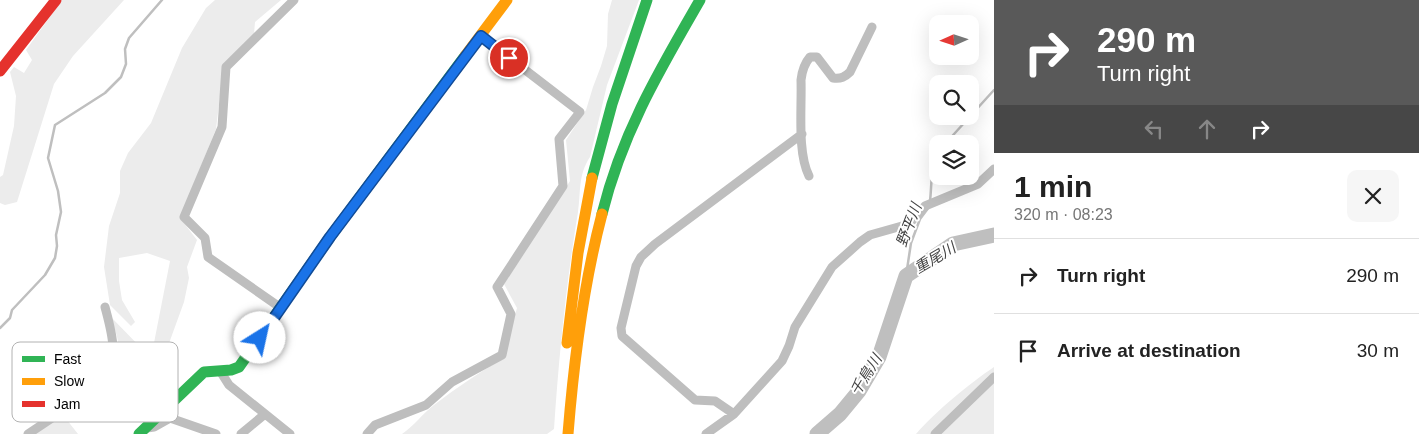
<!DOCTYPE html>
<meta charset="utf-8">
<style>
body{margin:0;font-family:Arial,"Noto Sans JP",sans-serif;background:#f6f6f6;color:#222;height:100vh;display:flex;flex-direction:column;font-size:19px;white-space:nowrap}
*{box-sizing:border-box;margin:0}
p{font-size:16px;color:#767676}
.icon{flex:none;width:28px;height:28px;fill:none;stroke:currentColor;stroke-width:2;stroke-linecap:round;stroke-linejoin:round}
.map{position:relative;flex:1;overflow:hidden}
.side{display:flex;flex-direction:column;background:#fff;width:425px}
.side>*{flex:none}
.banner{background:#595959;color:#fff;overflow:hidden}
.needle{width:32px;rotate:267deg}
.tools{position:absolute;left:929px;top:15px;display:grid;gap:10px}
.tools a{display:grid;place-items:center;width:50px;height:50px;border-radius:10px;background:#fff;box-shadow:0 5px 20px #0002;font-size:25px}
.pin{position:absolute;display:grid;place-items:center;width:42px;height:42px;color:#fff;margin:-21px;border:2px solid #fff;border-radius:50%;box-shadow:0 1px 5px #0007}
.me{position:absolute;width:55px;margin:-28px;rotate:35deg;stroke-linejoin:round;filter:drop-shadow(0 0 4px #0008)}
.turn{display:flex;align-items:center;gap:18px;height:105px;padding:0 20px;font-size:22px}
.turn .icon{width:65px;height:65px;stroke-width:2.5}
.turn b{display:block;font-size:35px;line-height:42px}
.lanes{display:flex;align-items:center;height:48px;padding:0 20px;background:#0003;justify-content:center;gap:25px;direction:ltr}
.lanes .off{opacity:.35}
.round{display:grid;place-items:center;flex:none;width:52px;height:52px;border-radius:10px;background:#f6f6f6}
.overview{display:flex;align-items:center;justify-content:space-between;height:85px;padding:0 20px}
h1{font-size:30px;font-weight:800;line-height:38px}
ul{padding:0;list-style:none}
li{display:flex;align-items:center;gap:15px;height:75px;padding:0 20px;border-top:1px solid #e0e0e0}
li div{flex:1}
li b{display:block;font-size:19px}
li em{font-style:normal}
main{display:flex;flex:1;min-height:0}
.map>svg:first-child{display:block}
.green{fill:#ececec}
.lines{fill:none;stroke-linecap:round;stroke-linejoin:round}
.stream{stroke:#bfbfbf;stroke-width:2.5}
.river{stroke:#bfbfbf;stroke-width:15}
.street{stroke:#bebebe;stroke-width:9}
.fast{stroke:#30b455;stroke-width:11}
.slow{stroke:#ff9f0a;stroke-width:11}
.jam{stroke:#e5322d;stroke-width:11}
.route-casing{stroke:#114b97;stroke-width:12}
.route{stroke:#1a73e8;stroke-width:9}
.labels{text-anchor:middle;stroke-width:4;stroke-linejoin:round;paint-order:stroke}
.water-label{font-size:15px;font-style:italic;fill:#444;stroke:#fff}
.key{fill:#fff;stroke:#b2b2b2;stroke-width:1}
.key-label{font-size:14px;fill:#000}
</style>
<main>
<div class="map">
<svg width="994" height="434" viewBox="0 0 994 434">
<rect width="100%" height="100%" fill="#fff"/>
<!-- green -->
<path class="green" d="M62,0H124L73,56L54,84L17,202L5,205L0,203V177L3,175L14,126L16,96L10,72L14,67L24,73L32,60L26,50Z
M215,0H281L255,22L254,34L224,63L216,129L180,218L197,240L187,267L189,278L184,302L168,346L164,383L154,407L139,403V398L116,392L105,402L99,403L96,399C103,382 122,362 118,342C117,333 113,325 110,316L147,354L153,348L170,261L147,253L119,258V281L122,300L135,322L131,326L110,305L104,267L109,226L120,193V171L128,153L151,123L182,48L206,8Z
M612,0H639L607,85L590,157C578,175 581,191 578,212C566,284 559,356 554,429L547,434H402C414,426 422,414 434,405C456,388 479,373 503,358L517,308L504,284L570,181L566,140L586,110L593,87L601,66L607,46L608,14Z
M994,367V434H916C935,412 970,383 994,367Z
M75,406L67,420L78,434H29Z"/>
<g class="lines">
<!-- stream -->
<path class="stream" d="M945,144L994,90
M930,201C932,185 930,169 938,154
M906,276L911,243L920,219L929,207
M0,328L10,318L12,310L45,275L55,258L57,246L56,235L61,212L58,191L48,158L55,125L105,93L121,77L126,64L125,49L129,38L162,0"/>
<!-- river -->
<path class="river" d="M817,434L840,414L859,391L879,357L906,276L953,244L994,235"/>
<!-- street -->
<path class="street" d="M809,176C797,152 802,108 801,80C802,71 804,64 810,57H817L833,78C841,79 845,77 850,72L872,27
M281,308L208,257L205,238L184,217L222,127L226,67L294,0
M221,371L222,374L229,385L290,434
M734,414L715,401L695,400L622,336L621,328L636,266L641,257L655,244L802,134
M147,428L154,427L170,418L216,434
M28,434L100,386C120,359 113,337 105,307
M241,434L265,414
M367,434L375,425L426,405L452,382L502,355L511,314L497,287L563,186L559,139L580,112L481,36
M706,434L734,414L782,361L789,346L795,327L832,267L860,242L870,235L909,224L925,206L978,184L994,169
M935,434L994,377"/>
<!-- fast -->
<path class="fast" d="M592,178L612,104L647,0
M602,214C622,133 659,71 700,0
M139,434L204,372L231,370L239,367L330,237L465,56"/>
<!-- slow -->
<path class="slow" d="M465,56L507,0
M567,343L578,253L592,178
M568,434C574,359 583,286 602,214"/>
<!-- jam -->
<path class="jam" d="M0,71L56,0"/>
</g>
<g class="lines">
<!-- route casing -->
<g class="route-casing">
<path id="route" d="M260,338L330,237L481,36L509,58"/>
</g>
<!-- route -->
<use href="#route" class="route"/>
</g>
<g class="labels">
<!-- water labels -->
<g class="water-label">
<text transform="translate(909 225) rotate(-69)" y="5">野平川</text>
<text transform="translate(935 258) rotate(-31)" y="5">重尾川</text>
<text transform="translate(866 375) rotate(-58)" y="5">千鳥川</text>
</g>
</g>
<!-- legend -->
<rect x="12" y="342" width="166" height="80" rx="8" class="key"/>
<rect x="22" y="356" width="23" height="6" fill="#30b455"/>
<rect x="22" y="378" width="23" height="7" fill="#ff9f0a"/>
<rect x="22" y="401" width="23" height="6" fill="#e5322d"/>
<g class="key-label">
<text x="54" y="364">Fast</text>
<text x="54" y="386">Slow</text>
<text x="54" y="409">Jam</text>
</g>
</svg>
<div class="tools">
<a><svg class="needle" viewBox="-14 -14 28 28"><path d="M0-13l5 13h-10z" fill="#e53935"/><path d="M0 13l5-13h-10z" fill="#767676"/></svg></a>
<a><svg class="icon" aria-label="search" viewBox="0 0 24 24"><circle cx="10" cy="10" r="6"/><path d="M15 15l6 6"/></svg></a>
<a><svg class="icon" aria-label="layers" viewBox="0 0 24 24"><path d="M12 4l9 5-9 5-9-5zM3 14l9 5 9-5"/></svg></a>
</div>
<div class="pin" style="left:509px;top:58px;background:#d93025"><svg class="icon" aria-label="arrive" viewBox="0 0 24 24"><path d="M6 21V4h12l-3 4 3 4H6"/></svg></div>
<svg class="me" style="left:260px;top:338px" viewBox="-20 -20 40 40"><circle r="19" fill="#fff"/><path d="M0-13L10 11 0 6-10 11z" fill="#1a73e8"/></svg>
</div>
<section class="side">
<div class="banner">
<div class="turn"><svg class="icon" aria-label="right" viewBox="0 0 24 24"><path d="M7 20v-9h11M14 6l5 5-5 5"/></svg><div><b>290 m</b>Turn right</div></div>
<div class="lanes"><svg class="icon off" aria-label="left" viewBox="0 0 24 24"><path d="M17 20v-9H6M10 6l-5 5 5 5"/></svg><svg class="icon off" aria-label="ahead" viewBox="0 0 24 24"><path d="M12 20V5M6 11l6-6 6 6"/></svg><svg class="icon" aria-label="right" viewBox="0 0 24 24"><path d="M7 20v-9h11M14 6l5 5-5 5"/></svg></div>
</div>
<div class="overview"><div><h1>1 min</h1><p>320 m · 08:23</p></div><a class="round"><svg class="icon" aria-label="close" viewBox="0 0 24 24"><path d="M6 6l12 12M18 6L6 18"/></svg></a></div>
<ul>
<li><svg class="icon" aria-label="right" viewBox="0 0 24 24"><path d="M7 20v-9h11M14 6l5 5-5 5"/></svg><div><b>Turn right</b></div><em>290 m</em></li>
<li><svg class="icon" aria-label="arrive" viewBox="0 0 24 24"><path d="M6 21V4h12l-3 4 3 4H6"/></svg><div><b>Arrive at destination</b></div><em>30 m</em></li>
</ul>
</section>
</main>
